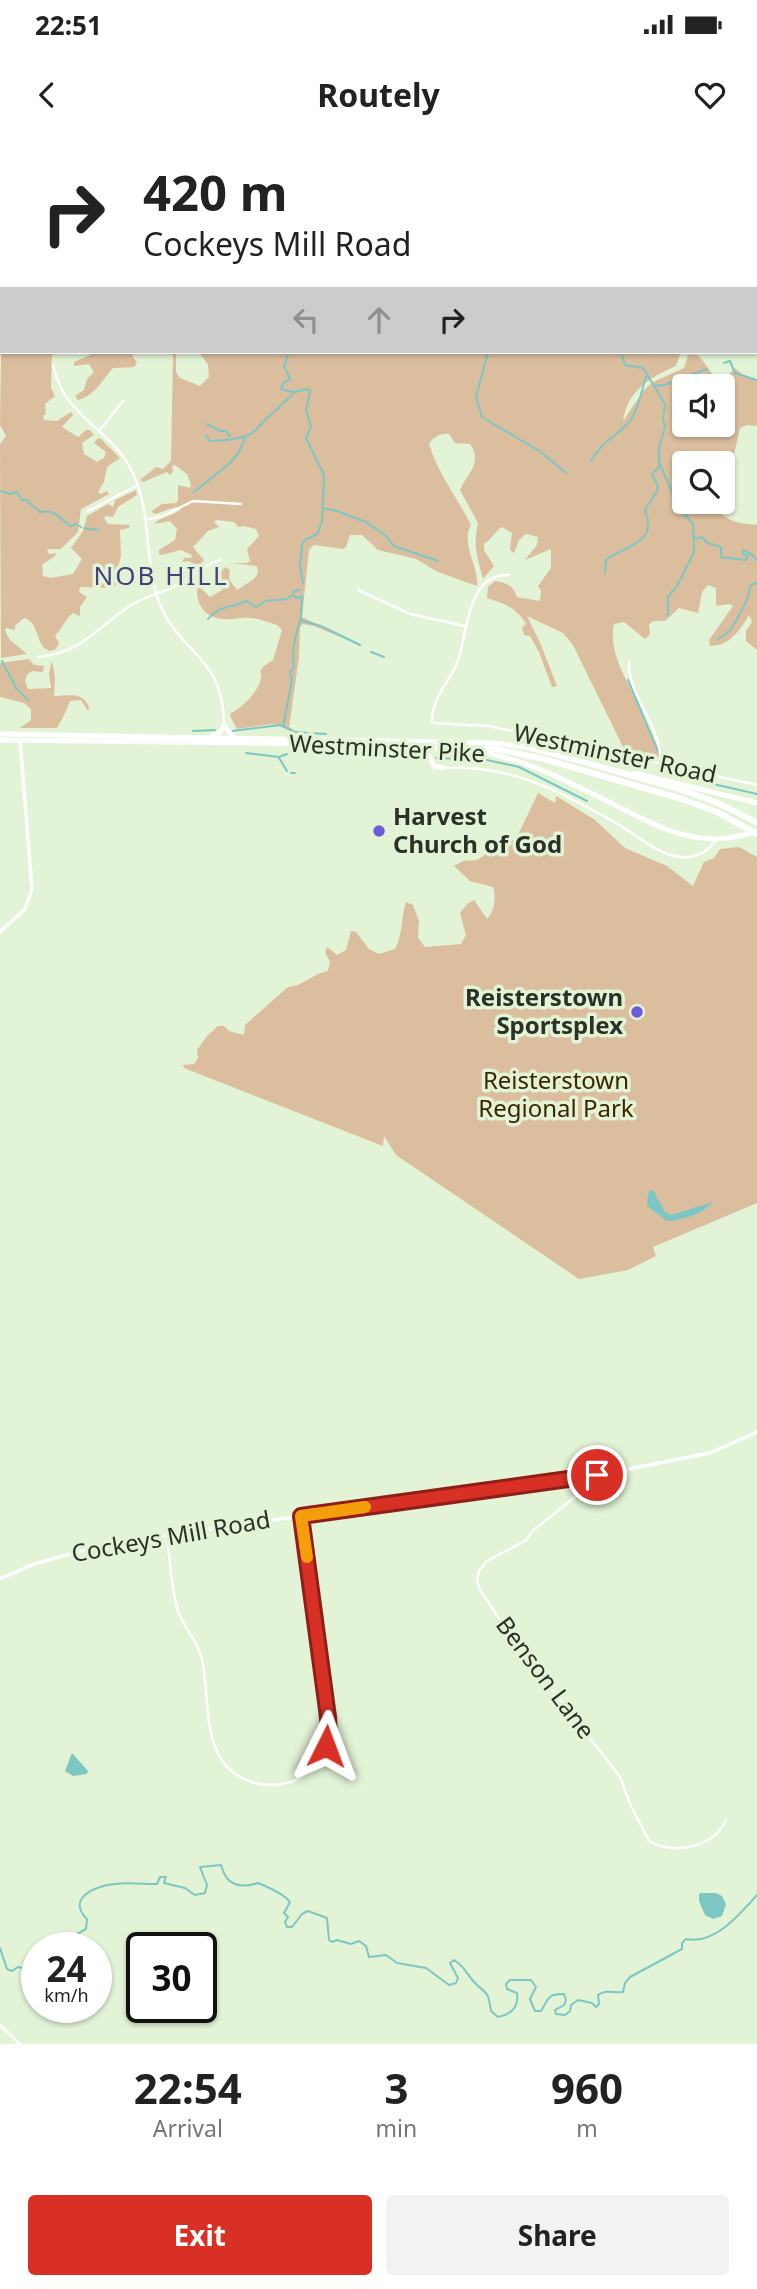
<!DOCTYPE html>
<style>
body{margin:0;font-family:"Noto Sans",sans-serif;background:#f2f2f2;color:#222;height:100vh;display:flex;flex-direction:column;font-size:26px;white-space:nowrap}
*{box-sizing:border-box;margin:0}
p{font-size:23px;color:#767676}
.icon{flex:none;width:38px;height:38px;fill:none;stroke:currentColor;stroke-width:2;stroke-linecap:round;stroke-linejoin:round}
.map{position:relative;height:1904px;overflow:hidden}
.drawer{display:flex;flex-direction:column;background:#fff;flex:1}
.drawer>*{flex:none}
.guide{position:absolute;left:0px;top:0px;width:758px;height:214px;box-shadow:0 2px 5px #0004;background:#fff;color:#222;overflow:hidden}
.controls{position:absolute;left:672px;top:234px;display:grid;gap:14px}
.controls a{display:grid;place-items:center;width:63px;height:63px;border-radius:7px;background:#fff;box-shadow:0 2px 5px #0004;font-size:35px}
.speed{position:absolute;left:21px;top:1792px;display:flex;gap:14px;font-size:35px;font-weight:700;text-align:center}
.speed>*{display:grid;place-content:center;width:91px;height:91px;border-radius:50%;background:#fff;box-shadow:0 2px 5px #0004;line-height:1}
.speed small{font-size:18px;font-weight:400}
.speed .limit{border:4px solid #111;border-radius:10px;background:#fff;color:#111}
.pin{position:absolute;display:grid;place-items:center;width:60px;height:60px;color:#fff;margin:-30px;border:4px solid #fff;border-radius:50%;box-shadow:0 2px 7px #0007}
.me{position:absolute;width:77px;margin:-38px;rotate:3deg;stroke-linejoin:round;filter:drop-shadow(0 0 5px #0008)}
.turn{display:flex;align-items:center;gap:24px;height:147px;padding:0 28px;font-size:32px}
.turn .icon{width:91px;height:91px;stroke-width:2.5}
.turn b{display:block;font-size:49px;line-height:60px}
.lanes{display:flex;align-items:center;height:66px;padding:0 28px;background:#0003;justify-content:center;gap:35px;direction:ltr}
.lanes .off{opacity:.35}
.eta{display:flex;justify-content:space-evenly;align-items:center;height:119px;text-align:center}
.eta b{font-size:42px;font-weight:700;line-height:49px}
.button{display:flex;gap:14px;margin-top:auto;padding:14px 28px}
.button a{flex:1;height:80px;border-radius:7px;background:#d93025;color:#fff;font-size:28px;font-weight:700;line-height:80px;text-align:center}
.button a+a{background:#f2f2f2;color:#222}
.status{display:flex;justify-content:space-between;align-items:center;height:49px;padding:0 35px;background:#fff;direction:ltr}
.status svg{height:19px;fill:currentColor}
header{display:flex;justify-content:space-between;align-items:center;height:91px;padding:0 28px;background:#fff;font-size:32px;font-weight:700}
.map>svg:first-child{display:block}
.green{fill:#dbbe9e;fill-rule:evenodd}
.water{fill:#7cc7c4}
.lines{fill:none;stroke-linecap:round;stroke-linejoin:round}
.stream{stroke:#7cc7c4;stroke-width:2}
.minor{stroke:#fff;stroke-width:2.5}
.tertiary{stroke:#fff;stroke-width:3.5}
.trunk{stroke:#fff;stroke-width:5}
.motorway{stroke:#fff;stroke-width:6}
.rail-casing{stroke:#6f7967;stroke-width:4.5}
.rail{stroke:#e3f3d6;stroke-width:2;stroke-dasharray:5;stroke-linecap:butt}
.route-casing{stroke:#8d1f18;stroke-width:18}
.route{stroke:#d93025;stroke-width:12}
.slow{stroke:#f59e0b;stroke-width:12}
.poi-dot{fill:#6d5cd5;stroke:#e3f3d6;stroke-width:2.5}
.labels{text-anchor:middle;stroke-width:7;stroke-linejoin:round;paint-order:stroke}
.street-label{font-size:24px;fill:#2b3126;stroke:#e3f3d6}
.poi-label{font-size:24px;font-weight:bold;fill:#2b3126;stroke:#e3f3d6;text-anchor:start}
.park-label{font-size:24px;fill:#3e2400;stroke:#e3f3d6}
.neighbourhood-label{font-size:26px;letter-spacing:2px;fill:#46407d;stroke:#e3f3d6}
</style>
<div class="status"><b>22:51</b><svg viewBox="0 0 49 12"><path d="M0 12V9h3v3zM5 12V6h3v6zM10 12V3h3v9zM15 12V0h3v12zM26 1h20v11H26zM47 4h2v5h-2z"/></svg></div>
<header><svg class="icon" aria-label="back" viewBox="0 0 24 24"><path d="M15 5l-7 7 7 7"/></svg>Routely<svg class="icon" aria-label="heart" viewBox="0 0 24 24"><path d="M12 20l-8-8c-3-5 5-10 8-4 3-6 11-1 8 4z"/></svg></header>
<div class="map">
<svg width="757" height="1904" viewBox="0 0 757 1904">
<rect width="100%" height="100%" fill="#e3f3d6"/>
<!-- green -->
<path class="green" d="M383,0H563L382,2Z
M2,156V212H52L51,248L55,256L45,264L46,274L43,276L44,280L57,281L71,272L73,275L62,287L78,297L86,290H90L94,295L82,303L84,314L97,322L104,318L106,312L94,303L97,299L100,298L120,318L107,327L104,342L98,352L101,354L107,351L109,354L81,369L78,392L61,409H49L47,411L49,414L56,413L55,416L42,425L43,436L51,438L73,434L82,419L71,408L83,391L87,376L108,364L113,367L115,360L136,350L137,355L118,367L113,377L106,376L104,378L108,384L130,385L129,388L120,390L121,416L118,427L121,429L124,427L122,443L109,448L80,447L79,452L87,457L80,467V476L73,473C65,479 62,489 55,496L59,503L56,509L50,511L44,508C36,498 37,481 24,478L15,486V490L6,488L5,491L10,500L27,514L1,518L0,304L6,296L0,285Z
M97,212H130L137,223L134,227L113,228C102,240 95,256 78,260L75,256L84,250L87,239L94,232L89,224L74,226V222Z
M173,212H188L176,213V232L180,238L200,246L209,237L208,225L199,212H681L676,226C649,238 628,250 623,281L644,250L653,242L684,228L688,215H697L700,217L715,238L727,237L735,228L744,236L757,240V286L747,285L740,288L732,324L723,342V324H684V362H717C718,381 741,384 757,385V510L746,501V491L752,482L749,475C740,490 730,506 710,506L709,500L733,466L729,464L716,466V448L708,445L702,452L698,473L679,468L665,481H653L649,485L650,494L645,499L624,482L614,484C607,515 633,549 644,577C650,591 654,604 662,618L624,609L573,505L563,493L527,476L541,505L557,546L552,547L539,512L530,496L524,495L522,488L526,484C516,467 505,464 487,458L488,447L495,441C507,443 513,445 517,457L540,461L541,451L538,446L551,428V409L525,420L537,405L538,397L526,394L519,400L514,413L510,410L512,393L502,387C496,390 492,399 484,404V410L494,426L483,439C477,415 473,407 478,383L460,350C468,332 483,323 470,304L455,303L449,294C441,293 433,297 429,304C438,334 457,357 471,385C460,404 479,425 477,446L438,432L416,419L378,410L362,395H350L346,407L343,409L314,405L309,410L302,477L347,500L314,486L303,484L300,487L299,517L289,587L299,593L272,584L237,589L230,576L231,573C243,567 259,551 261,538C262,531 258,533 263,527C266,524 270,522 273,520L282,490L277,485C270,483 257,478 251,478C242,477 232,480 223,479C205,478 194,463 198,445L210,457L222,450L221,432L225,427L230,430L229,439L237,450L254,439L258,433L257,426L232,423H247L250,421L247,409L259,396L256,389L244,386L238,387L234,382L217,380L214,382L219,387L208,391L193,407L204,420L198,427L189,421L182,422L184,418H191L192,415L180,410L162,415L159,414V410L175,400L177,389L170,381L154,384C160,377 172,376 180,370V367C172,366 162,373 154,374L152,371L162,364L176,363L178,360V345L190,348L191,345L187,334L175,325L172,326L173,332L170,335L167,332L143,342L140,340L156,327L163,329L171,321ZM684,247H723V285H684Z
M29,519L34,525L44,526L43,532L32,531L27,535L25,541L28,549L51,548L49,534L52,521L55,537L54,556C69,556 82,551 89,567L88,571L81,560L70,561C67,570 62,579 57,588H20L31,580V569L24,563L0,557V523Z
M538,653L555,663L556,656L595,680L625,708L667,726L693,746L704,722L714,718L720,709L739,707L757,717V1063L653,1107L656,1116L628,1130L579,1139L396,1015L384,996L383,1006L184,928L183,925L194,924L198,918L197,910L207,896L218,886H224L229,891L244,895L245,885L288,847L298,845L318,834L328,831L330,822L325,812L327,807L337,815L346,810L351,791L356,792L369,809L379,814L395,809C403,794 401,778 406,762L413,765L419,781L418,798L425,807L461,804L466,795L460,773L467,764L474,760L487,779C495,770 496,758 493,747L470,741L454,726L463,721L477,720L500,705L516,699Z"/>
<!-- water -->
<path class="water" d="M650,1050H653L665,1072L671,1075L713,1062C703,1074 682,1080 667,1081L647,1066L648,1054Z
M72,1613L88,1631L87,1634L73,1636L65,1631Z
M701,1753H716L722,1756L726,1764L722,1776L713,1779L705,1775L699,1761V1754Z"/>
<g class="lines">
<!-- stream -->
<path class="stream" d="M201,0L202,2
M392,2L393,0
M0,31L2,30
M289,212L284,226L290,239L284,242L281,249L294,252L308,249L310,251L306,270L311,287L306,298L324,335L322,382L317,394L305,400L302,405L300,426L303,443
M488,212L476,257L482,277L541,312L566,333
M621,212L625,225L643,228L665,264L663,280L665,287L659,308V322L680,370L693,384L694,412L677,446L668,457V476
M724,223L730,221L735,233L757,240
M654,246L664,245L707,229
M207,284L220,291H226L230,296
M206,296L210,301C224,300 251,300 259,286L294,253
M591,321C602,302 612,299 626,285C639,273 641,250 647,234
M0,351L10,354L17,352L22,360H26L40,372C55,369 59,378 70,386L76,384L81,387
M194,352L230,323L239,312L245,298
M323,368L337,371L366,382L385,395L394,406L438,421
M84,388L98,390
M694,399L702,397L707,403L721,407V417L746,420L748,416L743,414V410L751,414L757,420
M605,433L606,420C627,404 658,404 645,371C648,360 656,359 658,346L652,334L660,326
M294,456L298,458L302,456L301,477
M208,479C220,464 230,469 246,461L256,467L266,461L286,459L293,455L294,451L300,450
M300,480L321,486L360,505
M717,500C721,497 728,493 731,489C738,478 749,459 750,446L757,442
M371,512L384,517
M2,521L16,548L28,560
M628,540L658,611
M283,586L294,592L326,594
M283,587L292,540L290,532L294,527C291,513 296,491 301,479
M193,591L215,590
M232,591L281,585
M311,610L376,611
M386,612H419
M246,613L279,617L287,614
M279,618L287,631
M436,618L487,620L519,627L587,661
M291,633H295
M696,640L757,654
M0,1808L7,1829L12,1831L18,1827L26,1829L37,1825
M72,1808L75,1795L86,1789L87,1779C72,1764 82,1753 100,1747C116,1741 140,1744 157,1744L160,1737H166L164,1743L185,1748L195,1755L205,1753L207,1745L200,1727L221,1725C226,1745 239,1749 258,1743C268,1747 284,1754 290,1762L284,1773L288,1777L285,1782L287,1787H292L302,1774L308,1771L327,1778L329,1800L332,1802L337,1800L351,1804L359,1801L366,1806L369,1817L386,1815L397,1823L426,1828L449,1845L456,1843L458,1838L450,1823L454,1820C465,1827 466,1833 474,1842C487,1855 488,1850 491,1871L498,1877C511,1874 519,1868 517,1853L507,1849L506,1844L510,1840H531L536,1847L530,1859L535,1871H541C549,1859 546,1854 564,1854L566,1860L564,1865L555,1870L556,1874L565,1875L570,1871L571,1865L578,1860L592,1863L596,1867L599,1864L598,1855C606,1849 614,1853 623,1852L625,1843L630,1837L682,1809V1803L686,1799C715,1805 740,1774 757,1755"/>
<!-- minor -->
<path class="minor" d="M53,225C55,234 58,242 62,250C79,280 113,296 129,326C153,367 143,418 159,462C180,516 224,514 224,586
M99,291L123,261
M88,371L138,345
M145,380L163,376L193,361L241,364
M509,435C465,433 468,497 457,523C448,544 431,559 432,583L489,586L757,645
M358,450L410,474L465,486
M38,517C81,513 95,490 128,467C143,457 161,453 178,445C192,437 204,425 220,420
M629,521C626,554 664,588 660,624
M443,628C509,623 564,653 619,685C637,695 655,712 675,716C693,720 707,713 717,699
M597,1335V1339L534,1390L525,1401L487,1421L479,1431L477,1439L479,1448L508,1492L620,1637L630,1664L649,1701C674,1715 713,1708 726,1680
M167,1396C170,1420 171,1448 178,1471C184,1488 197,1500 202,1519C211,1559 199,1624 249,1641C263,1647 276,1646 291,1642C312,1634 325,1615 329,1594L301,1376
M0,1885L20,1904"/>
<!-- tertiary -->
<path class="tertiary" d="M0,792L25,769L32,749L20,600
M0,1439L34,1424L110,1403L614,1332L710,1313L757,1292"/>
<!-- trunk -->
<path class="trunk" d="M0,594L496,603L525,607L594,625
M212,596L219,593L224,586L232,595
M0,600L331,604L433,608
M421,610L427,612L434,626L443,628
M470,611C524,616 572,644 619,667C650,683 680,699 715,699C729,699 743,695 757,692
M634,633L757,663"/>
<!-- motorway -->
<path class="motorway" d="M430,608L496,609L544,619L682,659L717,672L757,694
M591,624C648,641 705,652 757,683"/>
<!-- rail casing -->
<g class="rail-casing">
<path id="rail" d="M32,2L46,0
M0,11L2,10"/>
</g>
<!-- rail -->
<use href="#rail" class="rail"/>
</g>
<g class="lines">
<!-- route casing -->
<g class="route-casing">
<path id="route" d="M326,1606L329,1594L328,1577L301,1376L597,1335"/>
</g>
<!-- route -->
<use href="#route" class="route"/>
<!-- slow -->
<path class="slow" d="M307,1417L301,1376L365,1367"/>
</g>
<!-- markers -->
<g class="poi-dot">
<circle cx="379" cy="691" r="7"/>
<circle cx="637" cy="872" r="7"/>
</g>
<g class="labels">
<!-- street labels -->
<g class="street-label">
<text transform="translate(387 609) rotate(3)" y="8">Westminster Pike</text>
<text transform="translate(615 614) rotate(12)" y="8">Westminster Road</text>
<text transform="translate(171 1397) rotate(-10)" y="8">Cockeys Mill Road</text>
<text transform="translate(545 1538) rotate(53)" y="8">Benson Lane</text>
</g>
<!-- poi labels -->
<g class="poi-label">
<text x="393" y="685">Harvest<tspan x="393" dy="28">Church of God</tspan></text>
<text x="623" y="866" text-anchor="end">Reisterstown<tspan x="623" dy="28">Sportsplex</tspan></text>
</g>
<!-- park labels -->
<g class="park-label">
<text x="556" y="949">Reisterstown<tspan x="556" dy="28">Regional Park</tspan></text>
</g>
<!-- neighbourhood labels -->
<g class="neighbourhood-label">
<text x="161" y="445">NOB HILL</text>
</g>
</g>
</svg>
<div class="controls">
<a><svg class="icon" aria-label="sound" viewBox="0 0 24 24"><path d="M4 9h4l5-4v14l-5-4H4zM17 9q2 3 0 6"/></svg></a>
<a><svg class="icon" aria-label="search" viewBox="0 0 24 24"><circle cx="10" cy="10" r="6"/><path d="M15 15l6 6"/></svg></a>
</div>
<div class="speed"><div>24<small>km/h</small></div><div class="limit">30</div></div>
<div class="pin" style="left:597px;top:1335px;background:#d93025"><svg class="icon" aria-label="arrive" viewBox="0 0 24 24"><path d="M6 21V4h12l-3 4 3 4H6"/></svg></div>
<svg class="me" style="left:326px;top:1606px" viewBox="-20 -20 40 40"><path d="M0-17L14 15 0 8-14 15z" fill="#d93025" stroke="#fff" stroke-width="4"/></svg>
<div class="guide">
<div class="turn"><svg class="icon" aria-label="right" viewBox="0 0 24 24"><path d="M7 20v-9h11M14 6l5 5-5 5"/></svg><div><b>420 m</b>Cockeys Mill Road</div></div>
<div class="lanes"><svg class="icon off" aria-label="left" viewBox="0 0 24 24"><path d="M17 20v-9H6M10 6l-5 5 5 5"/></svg><svg class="icon off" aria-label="ahead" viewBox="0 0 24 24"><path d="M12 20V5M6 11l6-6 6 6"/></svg><svg class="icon" aria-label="right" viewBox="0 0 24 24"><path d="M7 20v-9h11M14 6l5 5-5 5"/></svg></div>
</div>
</div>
<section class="drawer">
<div class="eta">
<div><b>22:54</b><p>Arrival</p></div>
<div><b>3</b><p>min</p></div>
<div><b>960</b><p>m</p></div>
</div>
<div class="button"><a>Exit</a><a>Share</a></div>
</section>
